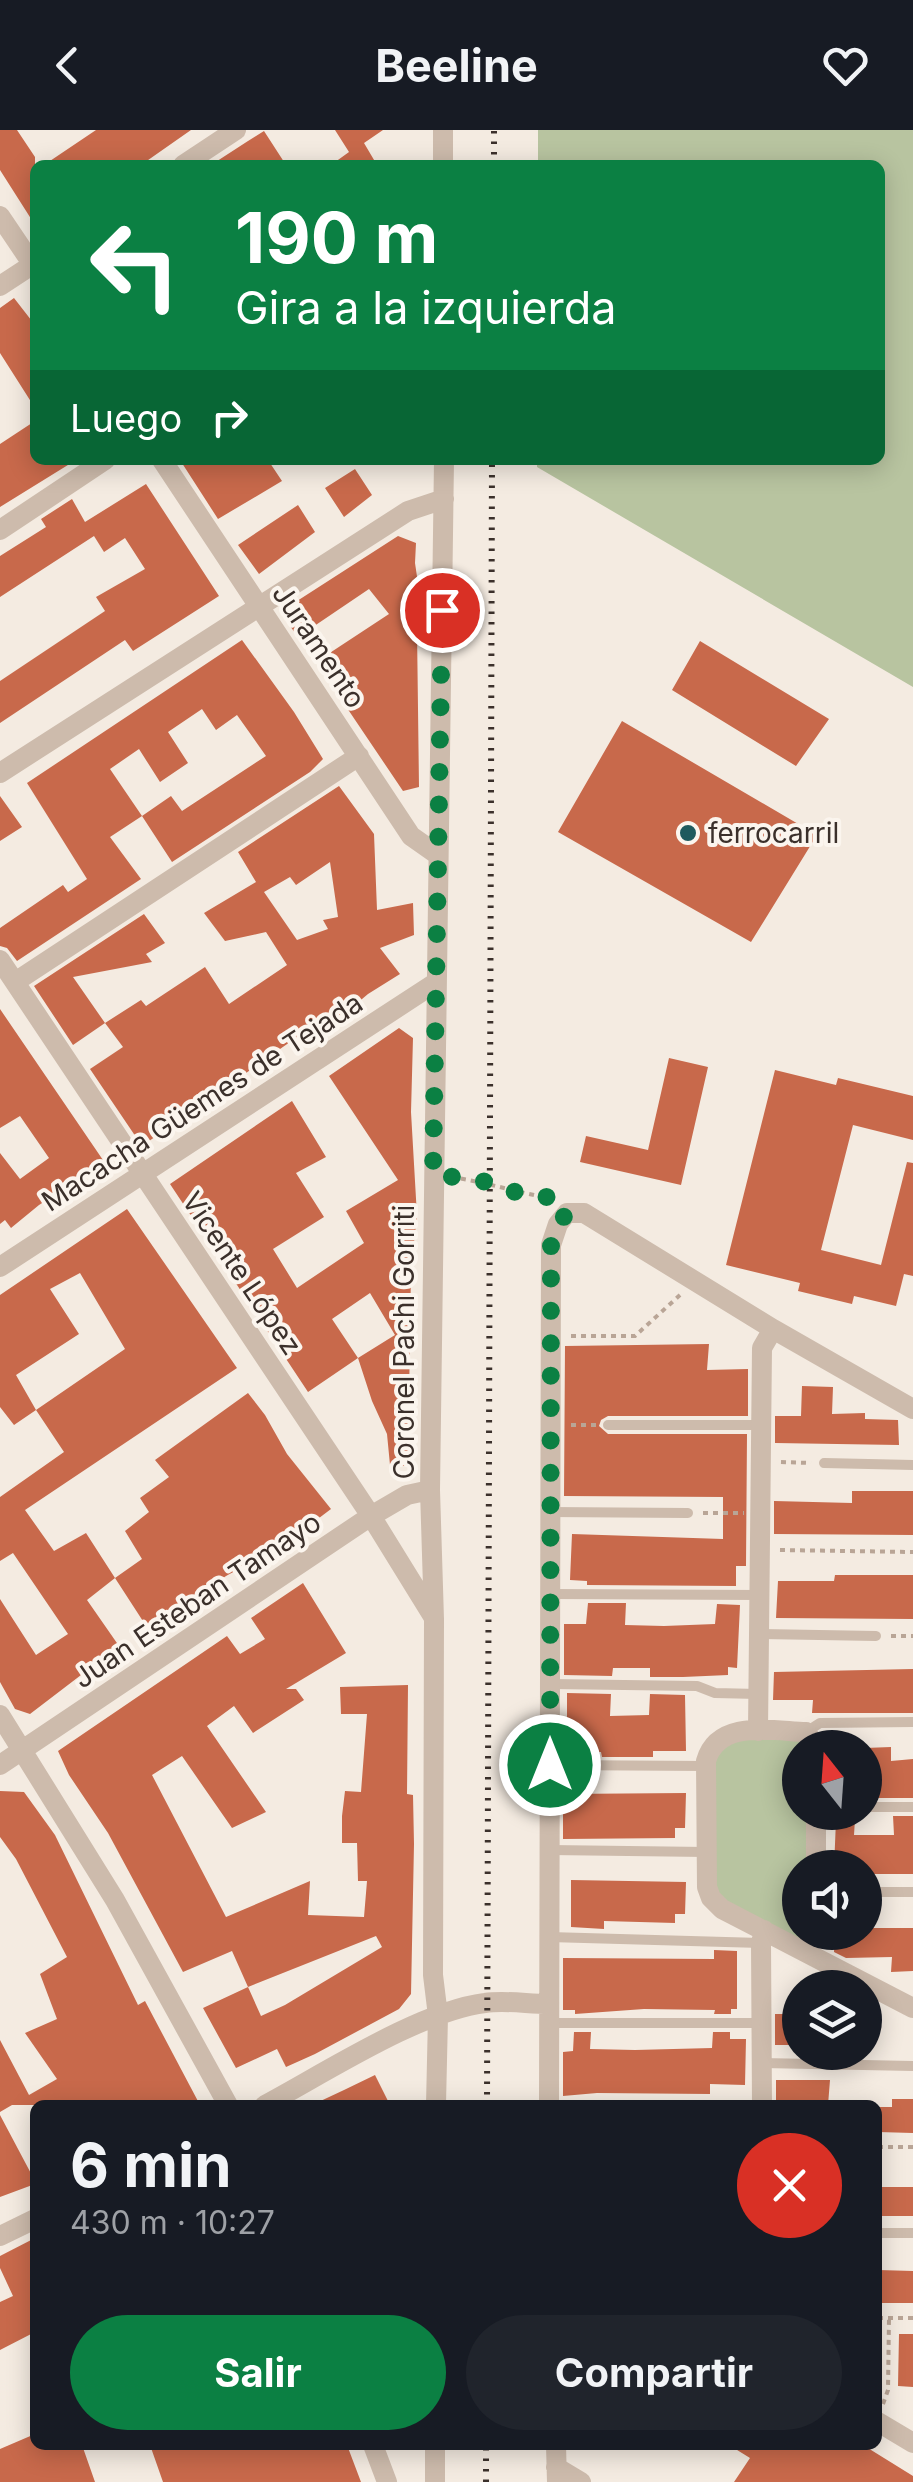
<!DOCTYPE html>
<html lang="es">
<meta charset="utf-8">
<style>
body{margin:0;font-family:Inter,sans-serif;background:#20242c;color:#f1f3f6;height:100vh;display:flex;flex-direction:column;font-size:38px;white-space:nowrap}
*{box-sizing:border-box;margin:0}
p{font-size:32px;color:#9ea1a6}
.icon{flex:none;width:55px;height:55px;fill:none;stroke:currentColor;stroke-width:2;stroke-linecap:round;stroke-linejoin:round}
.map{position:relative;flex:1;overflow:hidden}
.drawer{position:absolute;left:30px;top:1970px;width:852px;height:350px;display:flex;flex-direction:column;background:#171b24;border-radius:15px;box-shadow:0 5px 25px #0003}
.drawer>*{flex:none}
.hud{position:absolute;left:30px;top:30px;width:855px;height:305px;border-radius:15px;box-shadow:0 5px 25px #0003;background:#0b8043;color:#fff;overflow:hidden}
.needle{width:65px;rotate:343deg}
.tools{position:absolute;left:782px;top:1600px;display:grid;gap:20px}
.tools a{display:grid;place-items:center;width:100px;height:100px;border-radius:50%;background:#171b24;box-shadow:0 5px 25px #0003;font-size:50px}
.pin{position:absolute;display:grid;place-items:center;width:85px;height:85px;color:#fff;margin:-42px;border:5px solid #fff;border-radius:50%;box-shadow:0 2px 10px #0007}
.me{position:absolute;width:110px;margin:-55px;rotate:0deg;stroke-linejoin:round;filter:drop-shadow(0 0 8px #0008)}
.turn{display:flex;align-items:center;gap:35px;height:210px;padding:0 40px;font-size:45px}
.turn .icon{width:130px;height:130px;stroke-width:2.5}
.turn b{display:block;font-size:70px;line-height:85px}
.then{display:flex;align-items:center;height:95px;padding:0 40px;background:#0003;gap:20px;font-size:38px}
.round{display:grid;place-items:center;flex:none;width:105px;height:105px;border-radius:52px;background:#20242c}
.head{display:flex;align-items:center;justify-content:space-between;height:170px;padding:0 40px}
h1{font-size:60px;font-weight:700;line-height:75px}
.cta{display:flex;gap:20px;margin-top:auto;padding:20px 40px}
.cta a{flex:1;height:115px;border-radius:60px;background:#0b8043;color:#fff;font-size:40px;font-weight:700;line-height:115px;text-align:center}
.cta a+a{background:#20242c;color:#f1f3f6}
header{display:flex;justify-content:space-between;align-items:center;height:130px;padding:0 40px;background:#171b24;font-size:45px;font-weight:700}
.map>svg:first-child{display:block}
.green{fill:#b8c4a0}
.building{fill:#c8694b;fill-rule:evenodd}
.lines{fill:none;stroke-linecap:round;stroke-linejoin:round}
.path{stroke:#b9a596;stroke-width:4;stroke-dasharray:5 5;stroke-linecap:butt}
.lane{stroke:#cdbbac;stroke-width:10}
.street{stroke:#cdbbac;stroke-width:20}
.rail{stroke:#3b302b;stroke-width:6;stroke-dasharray:2.5 8;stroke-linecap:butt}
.route{stroke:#0b8043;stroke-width:18;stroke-dasharray:0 32.4}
.poi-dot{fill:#1f5a5e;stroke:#fbf5ee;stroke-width:4}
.labels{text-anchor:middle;stroke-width:8;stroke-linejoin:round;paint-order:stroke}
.street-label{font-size:28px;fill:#3b302b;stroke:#fbf5ee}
.poi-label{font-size:28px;fill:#3b302b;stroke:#fbf5ee;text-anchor:start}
</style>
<header><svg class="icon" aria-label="back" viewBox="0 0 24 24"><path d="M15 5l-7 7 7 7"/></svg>Beeline<svg class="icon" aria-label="heart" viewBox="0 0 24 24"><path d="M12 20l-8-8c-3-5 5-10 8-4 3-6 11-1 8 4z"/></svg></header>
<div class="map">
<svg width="913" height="2352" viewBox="0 0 913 2352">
<rect width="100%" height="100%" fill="#f4ebe1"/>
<!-- green -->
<path class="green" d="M538,0H913V557L537,337V330H880V35H538Z
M806,1602L817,1617L800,1618V1682L816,1683V1737L800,1738V1802L816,1803V1827L711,1768L715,1612Z"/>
<!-- building -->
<path class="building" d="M0,0H17L35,27V95L0,40Z
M96,0H191L141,35H44Z
M335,0H383L364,13L377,35H331L349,22Z
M264,1L286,35H211L248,11Z
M14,168L35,195V278L0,223V178Z
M35,291V330H76L0,377V314Z
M180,330H268L282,351L218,389Z
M355,339L372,365L344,387L325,358Z
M146,354L219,466L133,521L125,510L0,593V551L105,481L96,467L145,439L125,408L104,422L94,406L0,467V426L46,397L41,389L72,369L85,392Z
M298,375L315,402L259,444L238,415Z
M398,406L416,413L415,433L420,467L417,500L419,657L403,661L316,532L389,484L369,459L298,507L280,482Z
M242,510L294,582L323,629L310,642L172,732L142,686L110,707L141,749L17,831L7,818L0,816V798L63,755L68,762L87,749L27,653ZM202,579L216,600L237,585L266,626L182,681L171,666L142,686L110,639L139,619L160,652L188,633L168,602Z
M700,511L829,589L796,636L672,560Z
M622,591L817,705L751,812L558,702Z
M339,656L374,704L377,780L413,773L414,805L380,818L400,844L368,864L349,880L290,912L142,1016L90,939L123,917L105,893L73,915L34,856L144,784L165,813L146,824L152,832L73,847L105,893L141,870L146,876L205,837L229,874L287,835L266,802L225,811L204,783L256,752L238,722ZM330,732L338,787L323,790L328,799L297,810L264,762L290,747L296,755Z
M0,666L22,697L0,711Z
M0,879L105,1033L39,1075L11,1098L5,1090L0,1094V1023L20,1049L49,1028L20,986L0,998Z
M399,898L413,908L411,982L417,1086L411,1139L408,1336L390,1335L387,1304L372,1271L358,1228L308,1262L170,1054L292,971L326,1027L296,1043L324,1087L273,1119L297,1158L364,1113L346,1081L398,1050L329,946ZM370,1163L395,1205L358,1228L332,1189Z
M669,928L708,937L681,1055L580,1032L586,1006L648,1020Z
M775,940L836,955L838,948L913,966V1010L853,995L821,1120L881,1135L907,1032L913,1033V1146L904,1144L896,1176L854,1166L852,1174L798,1161L800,1153L726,1135Z
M127,1079L237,1238L25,1380L54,1421L86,1403L115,1448L87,1470L119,1516L30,1584L15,1579L0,1552V1469L36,1525L68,1504L13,1423L0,1431V1367L64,1322L36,1280L14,1295L0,1277V1165ZM80,1143L125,1219L36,1280L16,1245L79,1204L50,1159Z
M709,1214L707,1240L748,1239V1286H608L601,1290L599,1296L608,1304H747L746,1436H736V1456L587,1455V1451L570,1450L572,1404L723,1409V1367L564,1366L565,1216Z
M802,1256L833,1257L832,1284L865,1283V1289L898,1290L899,1315L775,1313V1286H801Z
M248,1263L265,1285L287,1324L331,1379L286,1413L226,1446L150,1502L115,1448L142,1429L125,1401L149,1382L140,1368L169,1347L155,1330Z
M852,1361H913V1405L774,1404V1371L852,1373Z
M835,1445H913V1489L776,1488L778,1451H834Z
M303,1453L346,1523L286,1559H296L304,1570L253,1603L234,1576L207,1596L266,1682L232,1698L182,1626L152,1645L226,1787L310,1751L308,1785L364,1787L367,1751H358L357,1713H342V1686L345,1661L361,1662L367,1584H341L340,1557L408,1555L407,1664L413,1665L414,1714L411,1864L399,1879L315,1924L286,1937L277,1919L236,1938L203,1878L248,1857L232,1821L183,1842L108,1703L69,1645L58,1621L227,1506L240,1524L265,1509L251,1488ZM376,1806L382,1817L285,1875L261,1886L248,1857Z
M588,1473H626L625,1495L664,1496L715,1494L717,1474L740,1475L737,1538L728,1537V1545L683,1547H650V1538H613L612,1546L564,1545V1494H586Z
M913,1539V1583H812L813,1570H773L774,1542Z
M567,1563L611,1564L610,1586L649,1585L650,1564L685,1565L686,1621H653V1627H602L601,1622H567Z
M891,1617V1631L913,1629V1668H865V1618Z
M0,1661L24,1662L55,1705L138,1875L145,1871L200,1975H12L0,1982V1910L29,1965L57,1949L25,1903L57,1889L40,1844L67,1827L16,1729L0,1707Z
M686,1663L685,1698H675V1708L563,1709V1664Z
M893,1686H913V1744H865V1738H834L836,1690L855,1689L854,1705H894Z
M571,1750L686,1752L685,1784H675V1793L604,1791V1799L571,1797Z
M865,1798H913V1841L891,1842L892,1827L846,1828L834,1822L835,1802H865Z
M714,1820L737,1821V1879H731V1884H714L715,1880L644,1879L575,1884V1880H563V1828L714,1829Z
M775,1884H800V1915H775Z
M574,1902H591L590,1919L635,1920L712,1918L713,1902H730V1909H746L745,1955L710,1954V1964L597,1963L563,1966V1922L573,1921Z
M375,1945L390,1975H312L344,1960Z
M776,1950H830L828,1975H776Z
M892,1969H913V2003L878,2002V1977H892Z
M0,1985L35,2051V2054L0,2067Z
M878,2057H913V2086H878Z
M35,2108V2202L0,2220V2172L13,2166L0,2138V2126Z
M878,2140L913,2141V2173H878Z
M899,2204H913V2257L898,2256Z
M35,2304V2315H82L95,2352H0V2319Z
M150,2315H347L361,2352H163Z
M729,2315H863L913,2346V2352H734L750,2328Z"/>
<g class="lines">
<!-- path -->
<path class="path" d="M451,1047C486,1052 519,1063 554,1069
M571,1206H635L680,1165
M571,1295H597
M781,1332L811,1333
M703,1383H744
M780,1420L913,1422
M891,1506H913
M878,2017H913
M878,2188H913
M883,2274L888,2260L889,2188"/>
<!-- lane -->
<path class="lane" d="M608,1295H761
M824,1333L913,1335
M550,1382L688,1383
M551,1464L760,1465
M761,1504L876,1506
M551,1554L697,1556L715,1563L758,1564
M806,1602L820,1593L913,1592
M550,1635L706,1636
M865,1677H913
M550,1720L706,1722
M865,1762H913
M549,1807L761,1813
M549,1893H762
M762,1933L913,1936
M878,2103H913"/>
<!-- street -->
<path class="street" d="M443,0V35
M183,35L236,0
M0,86L35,138
M0,156L35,133
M162,330L411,706L438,725
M0,400L105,330
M0,643L408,381L444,369
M0,830L371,1386L434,1488
M15,852L359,626
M0,1137L435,853
M0,1585L115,1770L228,1975
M758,1601L762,1218L773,1199
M817,1618L806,1602C772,1601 718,1589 706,1631L707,1757L711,1768L722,1779L913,1878
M0,1635L371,1386L407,1365L430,1360
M816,1738V1682
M265,1975C325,1943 420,1881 485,1873C505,1870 528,1874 548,1874
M436,1975L438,1886L433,1845L434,1489L430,1360L444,330
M549,1975L551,1115L558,1094L567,1083H584L773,1199L913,1279
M762,1975L761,1813L764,1800
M0,2106L35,2089
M878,2292L913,2313
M373,2315L387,2352
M556,2315L557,2352
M556,2337L581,2352
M435,2352V2315"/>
<!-- rail -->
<path class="rail" d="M494,35V0
M487,1975L492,330
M486,2352V2315"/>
</g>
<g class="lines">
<!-- route -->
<path class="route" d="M442,480L433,1044L488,1052L518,1063L554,1068L567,1083L558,1094L551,1115L550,1635"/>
</g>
<!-- markers -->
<circle class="poi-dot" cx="688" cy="703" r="10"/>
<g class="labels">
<!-- street labels -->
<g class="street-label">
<text transform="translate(319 516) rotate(56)" y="10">Juramento</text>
<text transform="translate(202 972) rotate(-33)" y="10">Macacha Güemes de Tejada</text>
<text transform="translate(242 1143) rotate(56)" y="10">Vicente López</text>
<text transform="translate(404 1212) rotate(-90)" y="10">Coronel Pachi Gorriti</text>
<text transform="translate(197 1470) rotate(-34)" y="10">Juan Esteban Tamayo</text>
</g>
<!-- poi labels -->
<g class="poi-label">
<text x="708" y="713">ferrocarril</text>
</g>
</g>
</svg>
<div class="tools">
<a><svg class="needle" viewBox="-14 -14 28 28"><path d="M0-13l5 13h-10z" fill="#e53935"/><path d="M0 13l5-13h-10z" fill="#9ea1a6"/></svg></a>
<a><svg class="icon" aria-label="sound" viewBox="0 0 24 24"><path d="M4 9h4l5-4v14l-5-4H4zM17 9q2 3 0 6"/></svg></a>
<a><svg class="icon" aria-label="layers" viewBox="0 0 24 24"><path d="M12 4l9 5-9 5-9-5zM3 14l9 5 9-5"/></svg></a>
</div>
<div class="pin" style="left:442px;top:480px;background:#d93025"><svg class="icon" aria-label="arrive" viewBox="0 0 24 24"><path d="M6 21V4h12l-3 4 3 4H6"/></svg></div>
<svg class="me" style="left:550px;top:1635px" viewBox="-20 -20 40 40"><circle r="17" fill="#0b8043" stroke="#fff" stroke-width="3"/><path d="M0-11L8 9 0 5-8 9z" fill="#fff"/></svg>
<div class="hud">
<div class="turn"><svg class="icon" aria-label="left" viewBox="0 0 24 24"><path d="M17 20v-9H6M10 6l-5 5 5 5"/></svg><div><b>190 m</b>Gira a la izquierda</div></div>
<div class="then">Luego<svg class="icon" aria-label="right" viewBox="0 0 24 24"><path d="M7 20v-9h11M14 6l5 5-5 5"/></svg></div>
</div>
<section class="drawer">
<div class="head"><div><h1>6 min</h1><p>430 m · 10:27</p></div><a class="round" style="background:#d93025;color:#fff"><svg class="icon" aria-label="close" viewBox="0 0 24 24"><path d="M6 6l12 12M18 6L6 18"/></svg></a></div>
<div class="cta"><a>Salir</a><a>Compartir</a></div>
</section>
</div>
